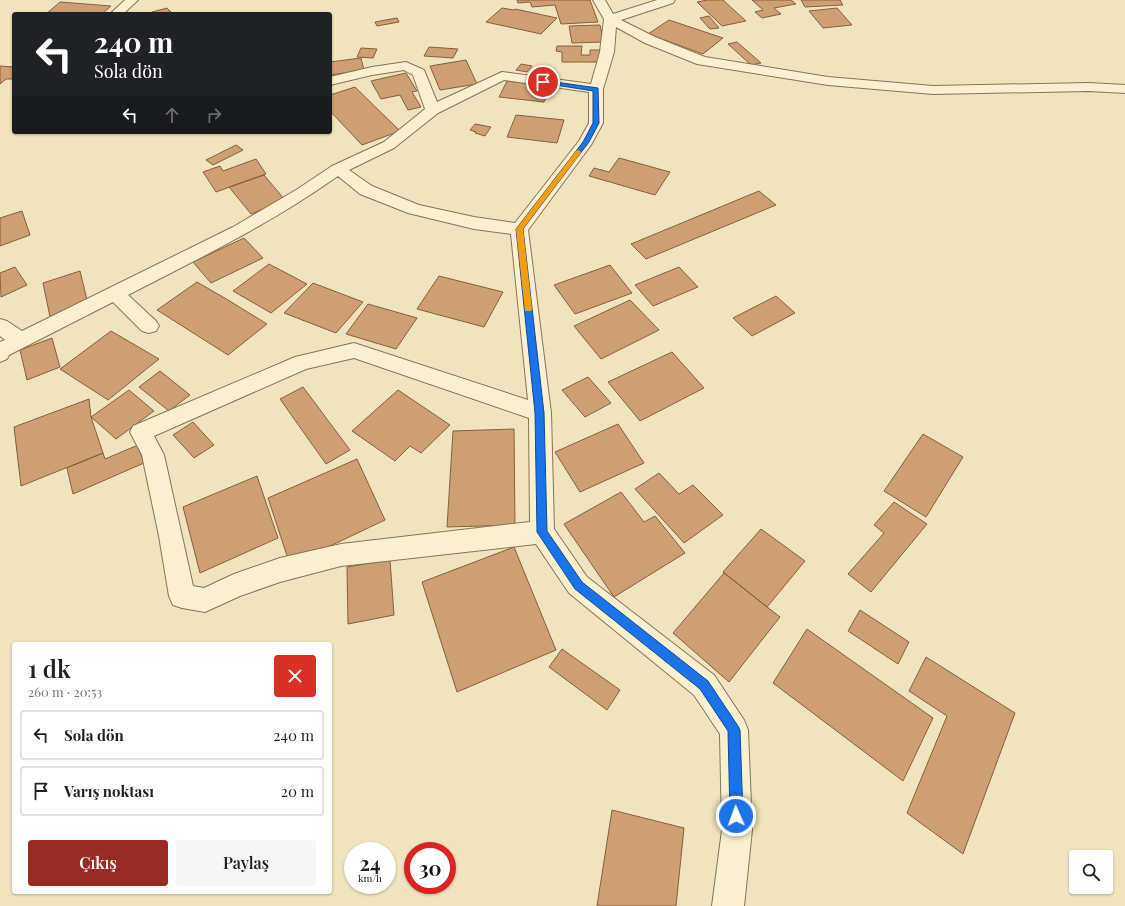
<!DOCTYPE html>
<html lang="tr">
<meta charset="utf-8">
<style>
body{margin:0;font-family:"Playfair Display",serif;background:#f6f6f6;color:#222;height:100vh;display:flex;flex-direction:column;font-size:15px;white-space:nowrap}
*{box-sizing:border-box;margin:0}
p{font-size:13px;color:#767676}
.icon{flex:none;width:22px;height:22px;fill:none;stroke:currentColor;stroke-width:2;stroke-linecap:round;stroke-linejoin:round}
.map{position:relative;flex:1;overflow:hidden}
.details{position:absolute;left:12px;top:642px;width:320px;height:252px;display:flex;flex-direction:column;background:#fff;border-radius:4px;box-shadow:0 1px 3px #0004}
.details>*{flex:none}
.banner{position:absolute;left:12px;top:12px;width:320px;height:122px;border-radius:4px;box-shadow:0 1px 3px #0004;background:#202124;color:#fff;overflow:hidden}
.buttons{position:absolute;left:1069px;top:850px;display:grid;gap:8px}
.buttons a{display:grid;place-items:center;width:44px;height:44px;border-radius:4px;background:#fff;box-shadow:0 1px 3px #0004;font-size:20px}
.speed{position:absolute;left:344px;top:842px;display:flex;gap:8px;font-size:20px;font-weight:700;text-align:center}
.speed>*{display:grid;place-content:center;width:52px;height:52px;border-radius:50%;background:#fff;box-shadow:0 1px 3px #0004;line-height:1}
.speed small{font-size:10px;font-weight:400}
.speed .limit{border:6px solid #d22;background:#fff;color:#111}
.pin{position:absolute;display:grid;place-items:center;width:34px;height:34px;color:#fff;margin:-17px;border:2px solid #fff;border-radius:50%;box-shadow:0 1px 4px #0007}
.me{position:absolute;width:44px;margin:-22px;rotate:358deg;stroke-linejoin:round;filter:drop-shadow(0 0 3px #0008)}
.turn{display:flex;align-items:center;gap:14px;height:84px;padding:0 16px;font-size:18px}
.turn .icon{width:52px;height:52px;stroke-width:2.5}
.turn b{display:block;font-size:28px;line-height:34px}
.lanes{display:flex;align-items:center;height:38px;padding:0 16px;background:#0003;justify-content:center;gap:20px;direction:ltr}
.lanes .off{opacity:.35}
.round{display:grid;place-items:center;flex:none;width:42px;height:42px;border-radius:4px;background:#f6f6f6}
.summary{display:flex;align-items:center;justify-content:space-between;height:68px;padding:0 16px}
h1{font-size:24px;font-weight:600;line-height:30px}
.action{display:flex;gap:8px;margin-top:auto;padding:8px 16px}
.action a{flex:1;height:46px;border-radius:4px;background:#982c24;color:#fff;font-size:16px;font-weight:600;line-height:46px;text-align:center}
.action a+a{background:#f6f6f6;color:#222}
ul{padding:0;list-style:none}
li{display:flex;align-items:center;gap:12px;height:50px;margin:0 8px 6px;padding:0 8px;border:2px solid #e0e0e0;border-radius:4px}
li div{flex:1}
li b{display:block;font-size:15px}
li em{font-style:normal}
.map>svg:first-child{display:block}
.building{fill:#ce9f72;stroke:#875f3b}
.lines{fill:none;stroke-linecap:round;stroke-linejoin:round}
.minor-casing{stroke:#877456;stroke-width:2}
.minor{fill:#faf0d0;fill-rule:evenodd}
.route{fill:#1a73e8;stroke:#114b97}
.slow{fill:#f59e0b}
</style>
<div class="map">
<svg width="1125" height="906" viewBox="0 0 1125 906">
<rect width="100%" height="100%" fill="#efe4bd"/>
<!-- building -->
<path class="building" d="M517,0H590L598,22L561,24L555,5L532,7L530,2L518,3Z
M707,0H723L746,21L722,26L697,2Z
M752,0H791L796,4L774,8L781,14L762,18L755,12L763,10Z
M801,0H840L843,5L805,7Z
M60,2L111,6L102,14H46Z
M167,8L171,12L154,14L152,12Z
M502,8L514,10L515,9L557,18L541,34L486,22Z
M837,8L852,25L823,28L809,11Z
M709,16L719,28L710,29L700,18Z
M397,18L399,22L377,26L375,22Z
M669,20L723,38L703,54L648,34Z
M600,25L604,42L572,43L569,26Z
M737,42L761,63L751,65L728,44Z
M557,46H582L581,55H590V50H601V62H562V52L556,51Z
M429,47L458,49L453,58L424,56Z
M361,48L377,49L373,58L357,57Z
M361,58L364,70L330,75V62Z
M466,60L477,84L440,90L430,66Z
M521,64L532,66L527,72L516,70Z
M0,66L14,67V79H6L0,84Z
M406,73L417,91L412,92L421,107L408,110L400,95L381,99L371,81Z
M507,81L551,86L544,102L499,97Z
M355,87L400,131L362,145L330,111V95Z
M516,115L564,120L557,143L507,137Z
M475,124L491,127L485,136L475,133L476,132L470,130Z
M236,145L243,150L213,165L206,160Z
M619,158L670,172L655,195L589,176L594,168L609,172Z
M256,159L266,174L216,192L203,172L220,166L223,171Z
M264,175L285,200L251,214L229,187Z
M759,191L776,205L646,259L631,244Z
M22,211L30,235L0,246V218Z
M244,238L263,258L211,283L193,262Z
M269,264L307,284L271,313L233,291Z
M610,265L632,293L575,314L554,285Z
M15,267L27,285L1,297L0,273Z
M679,267L698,287L653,306L635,285Z
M80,271L88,304L50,317L43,283Z
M439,276L503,292L484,327L417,309Z
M197,282L228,300L267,324L228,355L157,310Z
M313,283L363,302L336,333L284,313Z
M776,296L795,313L752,336L733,318Z
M630,300L659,330L601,359L574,326Z
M368,304L417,318L396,349L346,334Z
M111,331L159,359L108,400L60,369Z
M52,338L60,367L27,380L20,350Z
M672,352L704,388L640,421L608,382Z
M160,371L190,395L169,411L139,387Z
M588,377L611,403L585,417L562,390Z
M303,387L350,450L326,464L280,399Z
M129,390L154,411L116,439L91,417Z
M398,390L450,425L421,453L410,446L395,461L352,431Z
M89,399L91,417L103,453L21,486L14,427Z
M193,422L214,445L194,458L173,435Z
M618,424L644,463L580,492L555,452Z
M514,429L515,525L447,527L453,431Z
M923,434L963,457L926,517L884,491Z
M138,445L144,463L73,494L67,468L103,453L105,459Z
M357,459L385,520L290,565L268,498Z
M659,473L679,494L693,485L723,515L684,543L635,489Z
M257,476L278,538L200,573L183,507Z
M621,492L644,522L655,516L685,553L614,597L564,524Z
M894,502L927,524L871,592L848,574L884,533L874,525Z
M761,529L805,561L767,607L723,572Z
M514,547L556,650L457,692L422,582Z
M390,560L394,615L348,624L347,567Z
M724,573L780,617L729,682L673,633Z
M860,610L909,642L898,664L848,631Z
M807,629L933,718L903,781L773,683Z
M562,649L620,690L607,710L549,667Z
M926,657L1015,713L963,854L907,813L947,716L909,691Z
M612,810L684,828L676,906H597Z"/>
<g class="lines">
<!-- minor casing -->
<g class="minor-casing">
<path id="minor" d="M125,0H138L123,14H110Z
M593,0H605L613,14L657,0H675L673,3L621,20L655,37L705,57L828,77L933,86L1089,83L1125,85V93L1089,91L933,94L828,85L697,64L645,43L616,27L614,52L603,89V123L591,145L528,230L551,413L554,529L587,577L714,675L744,720L748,730L752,830L744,906H712L722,830L720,734L694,695L569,593L536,544L341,566L280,582L240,596L205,612L182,608L173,605L169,596L159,536L142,455L130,432L133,426L295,357L354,343L528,400L511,234L474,229L408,213L360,194L338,176C272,223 200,258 128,295L156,321L159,326L156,331L149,333L142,331L113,302L9,355L7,359L0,362V342L5,340L0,336V319L7,321L22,331L233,227L296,190L332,166L384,142L425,109L413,75L404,70L372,75L330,85V77L372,67L406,62L424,70L437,102L502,72L591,84L600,52L604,19ZM504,80L589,92V123L579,141L515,223L474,217L419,205L372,186L349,170L394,148L438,113ZM354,358L529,418L530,522L341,544L280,558L234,574L204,588L193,586L164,455L154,436L306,369Z"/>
</g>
<!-- minor -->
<use href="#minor" class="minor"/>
</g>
<!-- route -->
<path class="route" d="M541,80L598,88L599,123L589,142L523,229L544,413L547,531L582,582L708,681L738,726L740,730L743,816L741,820L736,822L732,820L730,816L728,731L700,689L575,589L537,532L535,413L516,229L583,142L593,123V91L543,83L540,82Z"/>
<!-- slow -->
<path class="slow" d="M578,150L581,152L580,154L523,229L532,309L531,311H525L516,229L576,151Z"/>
</svg>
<div class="buttons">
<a><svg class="icon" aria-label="search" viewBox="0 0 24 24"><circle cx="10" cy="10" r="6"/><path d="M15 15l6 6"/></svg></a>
</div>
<div class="speed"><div>24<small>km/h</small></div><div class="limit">30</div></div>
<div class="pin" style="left:543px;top:82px;background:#d93025"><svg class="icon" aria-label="arrive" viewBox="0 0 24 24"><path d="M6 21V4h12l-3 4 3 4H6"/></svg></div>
<svg class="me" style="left:736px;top:816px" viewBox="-20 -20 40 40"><circle r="17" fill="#1a73e8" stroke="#fff" stroke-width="3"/><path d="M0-11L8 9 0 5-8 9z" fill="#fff"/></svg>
<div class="banner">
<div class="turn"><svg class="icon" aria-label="left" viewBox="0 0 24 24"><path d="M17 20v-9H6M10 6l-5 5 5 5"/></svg><div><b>240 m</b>Sola dön</div></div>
<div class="lanes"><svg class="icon" aria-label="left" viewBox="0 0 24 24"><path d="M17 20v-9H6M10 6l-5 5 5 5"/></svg><svg class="icon off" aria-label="ahead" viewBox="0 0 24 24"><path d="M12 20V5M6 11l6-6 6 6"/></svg><svg class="icon off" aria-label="right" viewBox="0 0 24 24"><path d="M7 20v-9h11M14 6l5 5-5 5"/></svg></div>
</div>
<section class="details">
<div class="summary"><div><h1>1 dk</h1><p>260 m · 20:53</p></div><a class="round" style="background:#d93025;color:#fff"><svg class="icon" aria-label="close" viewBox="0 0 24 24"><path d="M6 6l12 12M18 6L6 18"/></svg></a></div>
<ul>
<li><svg class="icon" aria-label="left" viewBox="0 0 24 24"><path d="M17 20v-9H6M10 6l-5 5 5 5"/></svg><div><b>Sola dön</b></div><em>240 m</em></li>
<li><svg class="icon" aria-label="arrive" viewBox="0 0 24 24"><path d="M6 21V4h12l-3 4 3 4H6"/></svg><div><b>Varış noktası</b></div><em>20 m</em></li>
</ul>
<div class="action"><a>Çıkış</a><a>Paylaş</a></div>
</section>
</div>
